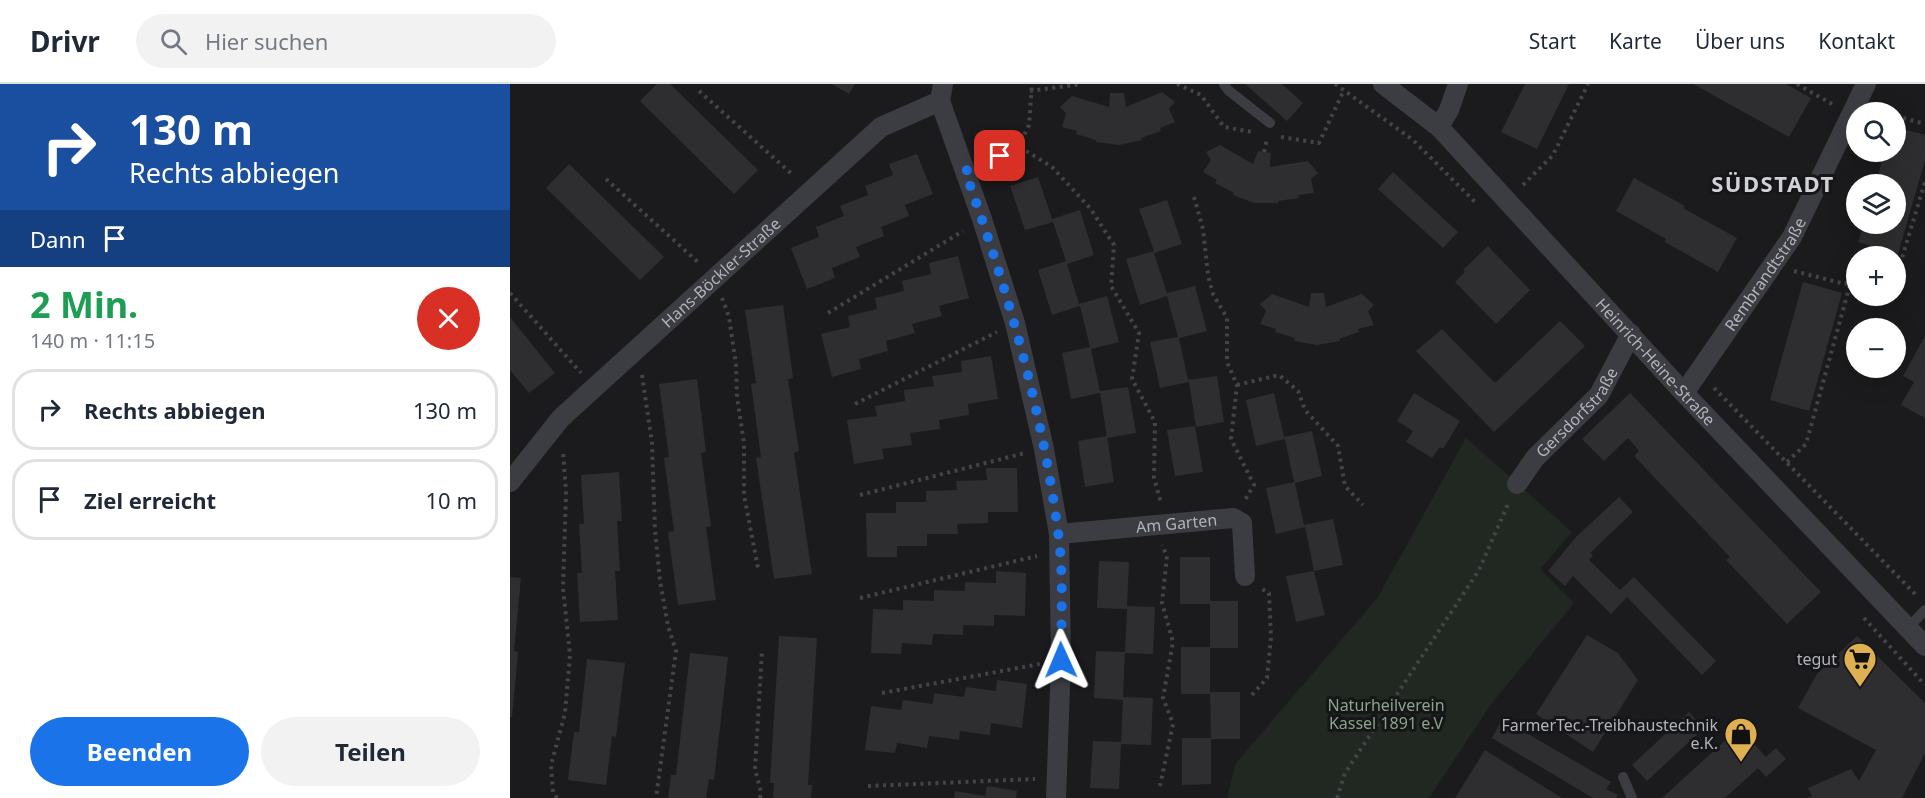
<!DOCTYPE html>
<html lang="de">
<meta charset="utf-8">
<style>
body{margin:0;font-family:"Noto Sans",sans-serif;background:#f2f2f3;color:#1f2937;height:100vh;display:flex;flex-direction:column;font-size:22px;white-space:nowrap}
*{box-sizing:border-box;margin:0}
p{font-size:20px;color:#747a83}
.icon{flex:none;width:33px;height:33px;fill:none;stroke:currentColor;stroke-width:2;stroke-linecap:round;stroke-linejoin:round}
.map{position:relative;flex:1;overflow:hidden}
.details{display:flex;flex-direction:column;background:#fff;width:510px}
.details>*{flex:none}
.banner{background:#1a4fa0;color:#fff;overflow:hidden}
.fabs{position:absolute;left:1336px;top:18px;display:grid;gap:12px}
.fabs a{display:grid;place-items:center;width:60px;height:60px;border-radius:50%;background:#fff;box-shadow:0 6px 24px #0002;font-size:30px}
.pin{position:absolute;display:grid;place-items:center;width:51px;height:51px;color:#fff;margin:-26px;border-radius:12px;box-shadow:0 3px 9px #0006}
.me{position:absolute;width:66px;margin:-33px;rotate:359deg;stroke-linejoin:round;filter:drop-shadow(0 0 4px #0008)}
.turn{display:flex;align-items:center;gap:21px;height:126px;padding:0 30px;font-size:27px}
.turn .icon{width:78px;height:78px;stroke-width:2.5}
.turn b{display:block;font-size:42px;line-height:51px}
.then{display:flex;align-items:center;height:57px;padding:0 30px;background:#0003;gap:12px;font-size:22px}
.round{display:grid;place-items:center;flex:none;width:63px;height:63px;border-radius:32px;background:#f2f2f3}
.overview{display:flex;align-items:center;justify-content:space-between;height:102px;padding:0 30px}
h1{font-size:36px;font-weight:700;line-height:45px;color:#1e9e55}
.button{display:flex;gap:12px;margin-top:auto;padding:12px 30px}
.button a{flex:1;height:69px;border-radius:36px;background:#1a73e8;color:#fff;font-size:24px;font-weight:700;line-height:69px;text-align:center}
.button a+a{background:#f2f2f3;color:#1f2937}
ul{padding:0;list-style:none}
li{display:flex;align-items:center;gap:18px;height:81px;margin:0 12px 9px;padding:0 18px;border:3px solid #e0e1e3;border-radius:24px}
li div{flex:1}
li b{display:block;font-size:22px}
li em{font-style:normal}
header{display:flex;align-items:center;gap:36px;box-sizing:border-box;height:84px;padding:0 30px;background:#fff;border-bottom:2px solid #e0e1e3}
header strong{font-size:28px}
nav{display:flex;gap:33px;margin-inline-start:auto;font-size:21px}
.search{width:420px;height:54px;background:#f2f2f3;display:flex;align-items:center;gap:15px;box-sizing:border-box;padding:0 21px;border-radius:33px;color:#747a83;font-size:22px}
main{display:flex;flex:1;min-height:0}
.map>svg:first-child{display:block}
.green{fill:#212822}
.building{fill:#2e2e31}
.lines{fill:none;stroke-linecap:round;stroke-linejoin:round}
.path{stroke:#434448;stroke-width:4;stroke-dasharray:3 4.5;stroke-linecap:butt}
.lane{stroke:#3c3d42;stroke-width:10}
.street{stroke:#3c3d42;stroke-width:20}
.route{stroke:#1a73e8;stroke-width:10;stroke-dasharray:0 18}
.labels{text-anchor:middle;stroke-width:6;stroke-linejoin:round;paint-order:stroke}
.street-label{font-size:16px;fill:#afb3bb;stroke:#161618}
.poi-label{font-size:16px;fill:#afb3bb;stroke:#161618;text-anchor:end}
.park-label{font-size:16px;fill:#88a48a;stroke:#161618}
.district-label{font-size:22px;font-weight:bold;letter-spacing:1.5px;fill:#d0d2d7;stroke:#161618}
</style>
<header>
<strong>Drivr</strong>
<div class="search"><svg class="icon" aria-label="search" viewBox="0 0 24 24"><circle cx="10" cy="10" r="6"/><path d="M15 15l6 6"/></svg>Hier suchen</div>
<nav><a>Start</a><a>Karte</a><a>Über uns</a><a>Kontakt</a></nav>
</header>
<main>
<section class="details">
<div class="banner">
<div class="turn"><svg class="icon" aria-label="right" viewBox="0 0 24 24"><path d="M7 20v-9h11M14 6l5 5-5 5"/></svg><div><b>130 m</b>Rechts abbiegen</div></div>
<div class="then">Dann<svg class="icon" aria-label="arrive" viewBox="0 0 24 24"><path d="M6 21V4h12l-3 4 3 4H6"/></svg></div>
</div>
<div class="overview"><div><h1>2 Min.</h1><p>140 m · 11:15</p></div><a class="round" style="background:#d93025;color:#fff"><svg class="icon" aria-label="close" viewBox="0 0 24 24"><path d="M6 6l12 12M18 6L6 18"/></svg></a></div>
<ul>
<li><svg class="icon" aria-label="right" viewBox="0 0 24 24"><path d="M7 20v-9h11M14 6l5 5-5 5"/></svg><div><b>Rechts abbiegen</b></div><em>130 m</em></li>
<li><svg class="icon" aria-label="arrive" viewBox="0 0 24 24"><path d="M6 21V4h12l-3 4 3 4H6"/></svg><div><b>Ziel erreicht</b></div><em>10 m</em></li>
</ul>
<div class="button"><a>Beenden</a><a>Teilen</a></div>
</section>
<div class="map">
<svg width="1415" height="714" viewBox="0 0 1415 714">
<rect width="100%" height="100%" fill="#1b1b1d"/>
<!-- green -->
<path class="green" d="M956,354L1062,448L1030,485L1064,519L982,619L919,714H717L726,679L868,513Z"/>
<!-- building -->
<path class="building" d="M147,0H160L248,86L224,110L130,17Z
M322,0H345L339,10Z
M735,0H772L793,19L777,37Z
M1015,0H1059L1027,65L991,48Z
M1183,0H1276L1301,14L1279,53Z
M652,8L665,18L659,25L665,38L650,44L651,47L631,54L632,56L609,61L586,58V56L566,50L567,47L552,43L556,29L550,23L562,12L599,23L600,9H614L616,23Z
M1386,43L1415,51V76L1388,170L1348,158L1354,140H1386V100H1365L1375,68H1386Z
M710,61L743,80L748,67L761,69L760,83L798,77L808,89L801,95L804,109L788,111L789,114L768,117V119H744L723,111L724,109L705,99L707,96L693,88L701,76L696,68Z
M407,70L423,110L395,121L399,132L371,143L374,152L346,163L350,173L322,184L325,194L297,205L281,164L309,153L306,143L334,132L330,122L358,111L355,102L383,91L379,80Z
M59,80L154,173L130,196L36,104Z
M883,88L948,148L933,164L868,105Z
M528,93L542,135L570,126L584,171L557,180L569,220L597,212L609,258L581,265L590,307L618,303L626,349L597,354L590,309L561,315L552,269L580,263L570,222L542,231L528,186L556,177L543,138L515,146L500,102Z
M1124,94L1175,122L1173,124L1227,154L1208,188L1155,158L1156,155L1106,127Z
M657,116L672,160L644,169L657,209L685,202L697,247L669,254L678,296L707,292L714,338L686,343L679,298L650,304L640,258L668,253L657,212L630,221L616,175L644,167L629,125Z
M978,162L1020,206L986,240L945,198L955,188L953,186Z
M448,172L459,214L429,222L432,232L402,240L405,249L376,257L378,267L349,275L351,285L322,293L311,250L340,243L338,232L367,225L365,214L394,207L392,197L421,190L419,179Z
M1293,198L1332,209L1299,327L1260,316Z
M801,209H814L816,223L852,210L864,221L858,227L864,241L848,245L849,248L829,255L830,257L807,261L784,257L785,254L765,248L766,245L750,240L756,227L750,220L762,210L799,223Z
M273,221L283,294L278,295L289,367L284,369L302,490L264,495L246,374L251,373L241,300L246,299L235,226Z
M0,233L45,289L19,309L0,286Z
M1050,237L1075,262L984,348L906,267L932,245L985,299Z
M1415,252V334L1391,321L1404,298L1393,292Z
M481,272L488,315L458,320L459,331L429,336L430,345L400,349L402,361L372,365L374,375L344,380L337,336L367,332L365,322L395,317L394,306L424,302L422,292L452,288L451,277Z
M187,295L196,368L191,369L201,442L196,443L206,516L168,521L158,448L164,447L154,374L159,373L149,300Z
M764,309L774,353L802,347L812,392L785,399L794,441L823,435L833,481L804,487L815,531L786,538L776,492L804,487L795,443L766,450L756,404L784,398L775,355L746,362L736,316Z
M904,309L950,337L933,365L930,363L922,374L896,358L903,347L887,337Z
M1120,309L1311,508L1277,540L1216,476L1220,473L1124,372L1129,367L1118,354L1094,377L1072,355Z
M685,342L693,388L665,392L657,346Z
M597,352L604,398L575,403L568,357Z
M476,384H507L508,428H478V439L447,440L448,450H417V462H387V473H357L356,429H386V418H416V407L447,406L446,397L477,396Z
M109,388L112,437H107L110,487H105L108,536L70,538L67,489H72L69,440H74L71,391Z
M1109,413L1123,428L1080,469L1083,472L1079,476L1110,506L1124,493L1206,577L1192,591L1117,513L1101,530L1063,492L1055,502L1038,487L1066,453Z
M670,473H700V517H728V564H700V610H671V563H700V520H670Z
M589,477L619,478L617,522L645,523L643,570L615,569L613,613L643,614L641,661L611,660L609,705L580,704L583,657L611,658L613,616L584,614L586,567L615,568L617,525L587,524Z
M486,487L516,489L515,532L484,531V542L453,541V551L423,550L422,561L392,559L391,570L361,569L363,525L393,526V516L424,517V506L455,507V498L486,499Z
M0,493L11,494L4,567L8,568L2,633H0Z
M1077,551L1108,569L1128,596L1083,668L1026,630Z
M269,552L307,554L298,701H302L301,714H263L264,699H260Z
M1347,552L1415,619V669L1392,714H1297L1302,712L1298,704L1341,685L1349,697L1366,666L1288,624L1307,590Z
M180,569L218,573L204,696L199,695L196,714H158L161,691H166Z
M77,575L115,579L106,653L102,652L96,701L58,696L64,648H69Z
M487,596L517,600L512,644L481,639L480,651L450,647L449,656L419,652L417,664L387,659L385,669L355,666L361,622L391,626L393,616L423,620L424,609L454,613L456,603L486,607Z
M700,608H730V655H701V700L672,701V654H701Z
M1179,628L1194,644L1137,697L1122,681Z
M992,635L1101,698L1096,705L1108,711L1106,714H1083L982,654Z
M1229,644L1256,673L1266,664L1276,675L1256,693L1248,684L1215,714H1152Z
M975,666L1052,714H945Z
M477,702L507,707L506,714H444L445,707L475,712Z"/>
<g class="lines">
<!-- path -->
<path class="path" d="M667,0L691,11L714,43L742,48
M825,0L903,56L966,119
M1287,0L1322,20
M189,7L284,92
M520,7L572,0
M1386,32L1415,40
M771,53L809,59L834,6
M508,64L519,41L522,0
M754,68L757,55
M475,79L508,64L518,68L542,83L580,124L604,161L601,202L629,249L622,295L645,338L644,394L651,419
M96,95L189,179
M1013,101L1043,71L1078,0
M684,113L693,145L698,191L703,210L717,234V278L727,301L721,355L744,401L735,416
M1386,177L1392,174L1415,98
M1284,187L1335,200L1347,195
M0,209L71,289
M212,214L219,233L226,281L227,313L234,359V411L248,484
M318,229L453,147
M132,291L142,359L145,446L150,497L158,542L166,567L146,714
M727,301L769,291L788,307L795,326L828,362L835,402L853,421
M1204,304L1406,511
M345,320L487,248
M1277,378L1296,360L1341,197
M350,411L515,369
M350,514L527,472
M1354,534L1415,601
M372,609L530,580
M742,611L757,594L761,553L759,509L752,505
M358,702L525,695
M650,702L663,640L653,614L663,558L652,519L657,472L652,461
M47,714L43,709L41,681L55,629L60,571L53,504L56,409L53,367
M250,714L251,708L245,685L252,567
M827,714L835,689L969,486L998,420"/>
<!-- lane -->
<path class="lane" d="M714,0L718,6L760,39
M1398,544L1415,526
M1113,693L1122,714"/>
<!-- street -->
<g class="street">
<path d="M433,0L430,17L472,135L505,239L534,365L549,450L551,576L546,714"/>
<path id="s1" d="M873,0L929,43L1174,309L1415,562"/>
<path d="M929,43L939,26L948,0"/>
<path id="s2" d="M1174,309L1282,153L1356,0"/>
<path id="s3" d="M0,398L51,334L371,43L430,17"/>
<path id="s4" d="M1007,400L1025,374L1089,311L1121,250"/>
<path id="s5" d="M549,450L723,434L732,439L735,492"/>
</g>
</g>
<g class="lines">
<!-- route -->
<path class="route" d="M490,72L455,87C497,204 532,325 548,448C554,489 551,534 551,576"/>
</g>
<!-- icons -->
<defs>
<g id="supermarket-pin" transform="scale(1.725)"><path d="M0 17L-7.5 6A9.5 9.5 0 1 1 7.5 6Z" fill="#dfb051" stroke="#161618"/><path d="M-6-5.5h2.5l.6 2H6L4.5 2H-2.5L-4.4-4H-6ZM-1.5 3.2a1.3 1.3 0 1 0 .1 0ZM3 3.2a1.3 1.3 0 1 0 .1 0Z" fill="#111"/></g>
<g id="shop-pin" transform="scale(1.725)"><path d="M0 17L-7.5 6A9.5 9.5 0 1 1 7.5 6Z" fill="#dfb051" stroke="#161618"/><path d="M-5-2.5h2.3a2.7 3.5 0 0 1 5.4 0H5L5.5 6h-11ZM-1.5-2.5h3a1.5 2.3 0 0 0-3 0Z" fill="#111"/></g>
</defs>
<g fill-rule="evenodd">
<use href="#supermarket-pin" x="1350" y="575"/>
<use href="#shop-pin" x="1231" y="650"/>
</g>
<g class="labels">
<!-- street labels -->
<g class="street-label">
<text dy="6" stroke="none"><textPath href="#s3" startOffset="298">Hans-Böckler-Straße</textPath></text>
<text dy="6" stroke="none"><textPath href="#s2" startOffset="144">Rembrandtstraße</textPath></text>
<text dy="6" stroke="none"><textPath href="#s1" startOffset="390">Heinrich-Heine-Straße</textPath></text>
<text dy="6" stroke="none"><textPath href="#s4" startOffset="94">Gersdorfstraße</textPath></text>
<text dy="6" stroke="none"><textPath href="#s5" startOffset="118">Am Garten</textPath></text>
</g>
<!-- poi labels -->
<g class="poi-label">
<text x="1327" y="581">tegut</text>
<text x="1208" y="647">FarmerTec.-Treibhaustechnik<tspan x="1208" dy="18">e.K.</tspan></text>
</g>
<!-- park labels -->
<g class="park-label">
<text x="876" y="627">Naturheilverein<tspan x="876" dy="18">Kassel 1891 e.V</tspan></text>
</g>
<!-- district labels -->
<g class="district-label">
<text x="1263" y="108">SÜDSTADT</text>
</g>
</g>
</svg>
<div class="fabs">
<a><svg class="icon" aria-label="search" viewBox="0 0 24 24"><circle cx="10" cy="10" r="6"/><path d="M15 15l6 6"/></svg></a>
<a><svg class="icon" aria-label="layers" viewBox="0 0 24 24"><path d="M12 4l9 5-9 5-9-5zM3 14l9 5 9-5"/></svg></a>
<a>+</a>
<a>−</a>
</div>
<div class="pin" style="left:490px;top:72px;background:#d93025"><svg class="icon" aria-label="arrive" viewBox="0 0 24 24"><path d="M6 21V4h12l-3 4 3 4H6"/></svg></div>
<svg class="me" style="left:551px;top:576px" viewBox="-20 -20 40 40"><path d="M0-17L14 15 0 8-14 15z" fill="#1a73e8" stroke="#fff" stroke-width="4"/></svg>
</div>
</main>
